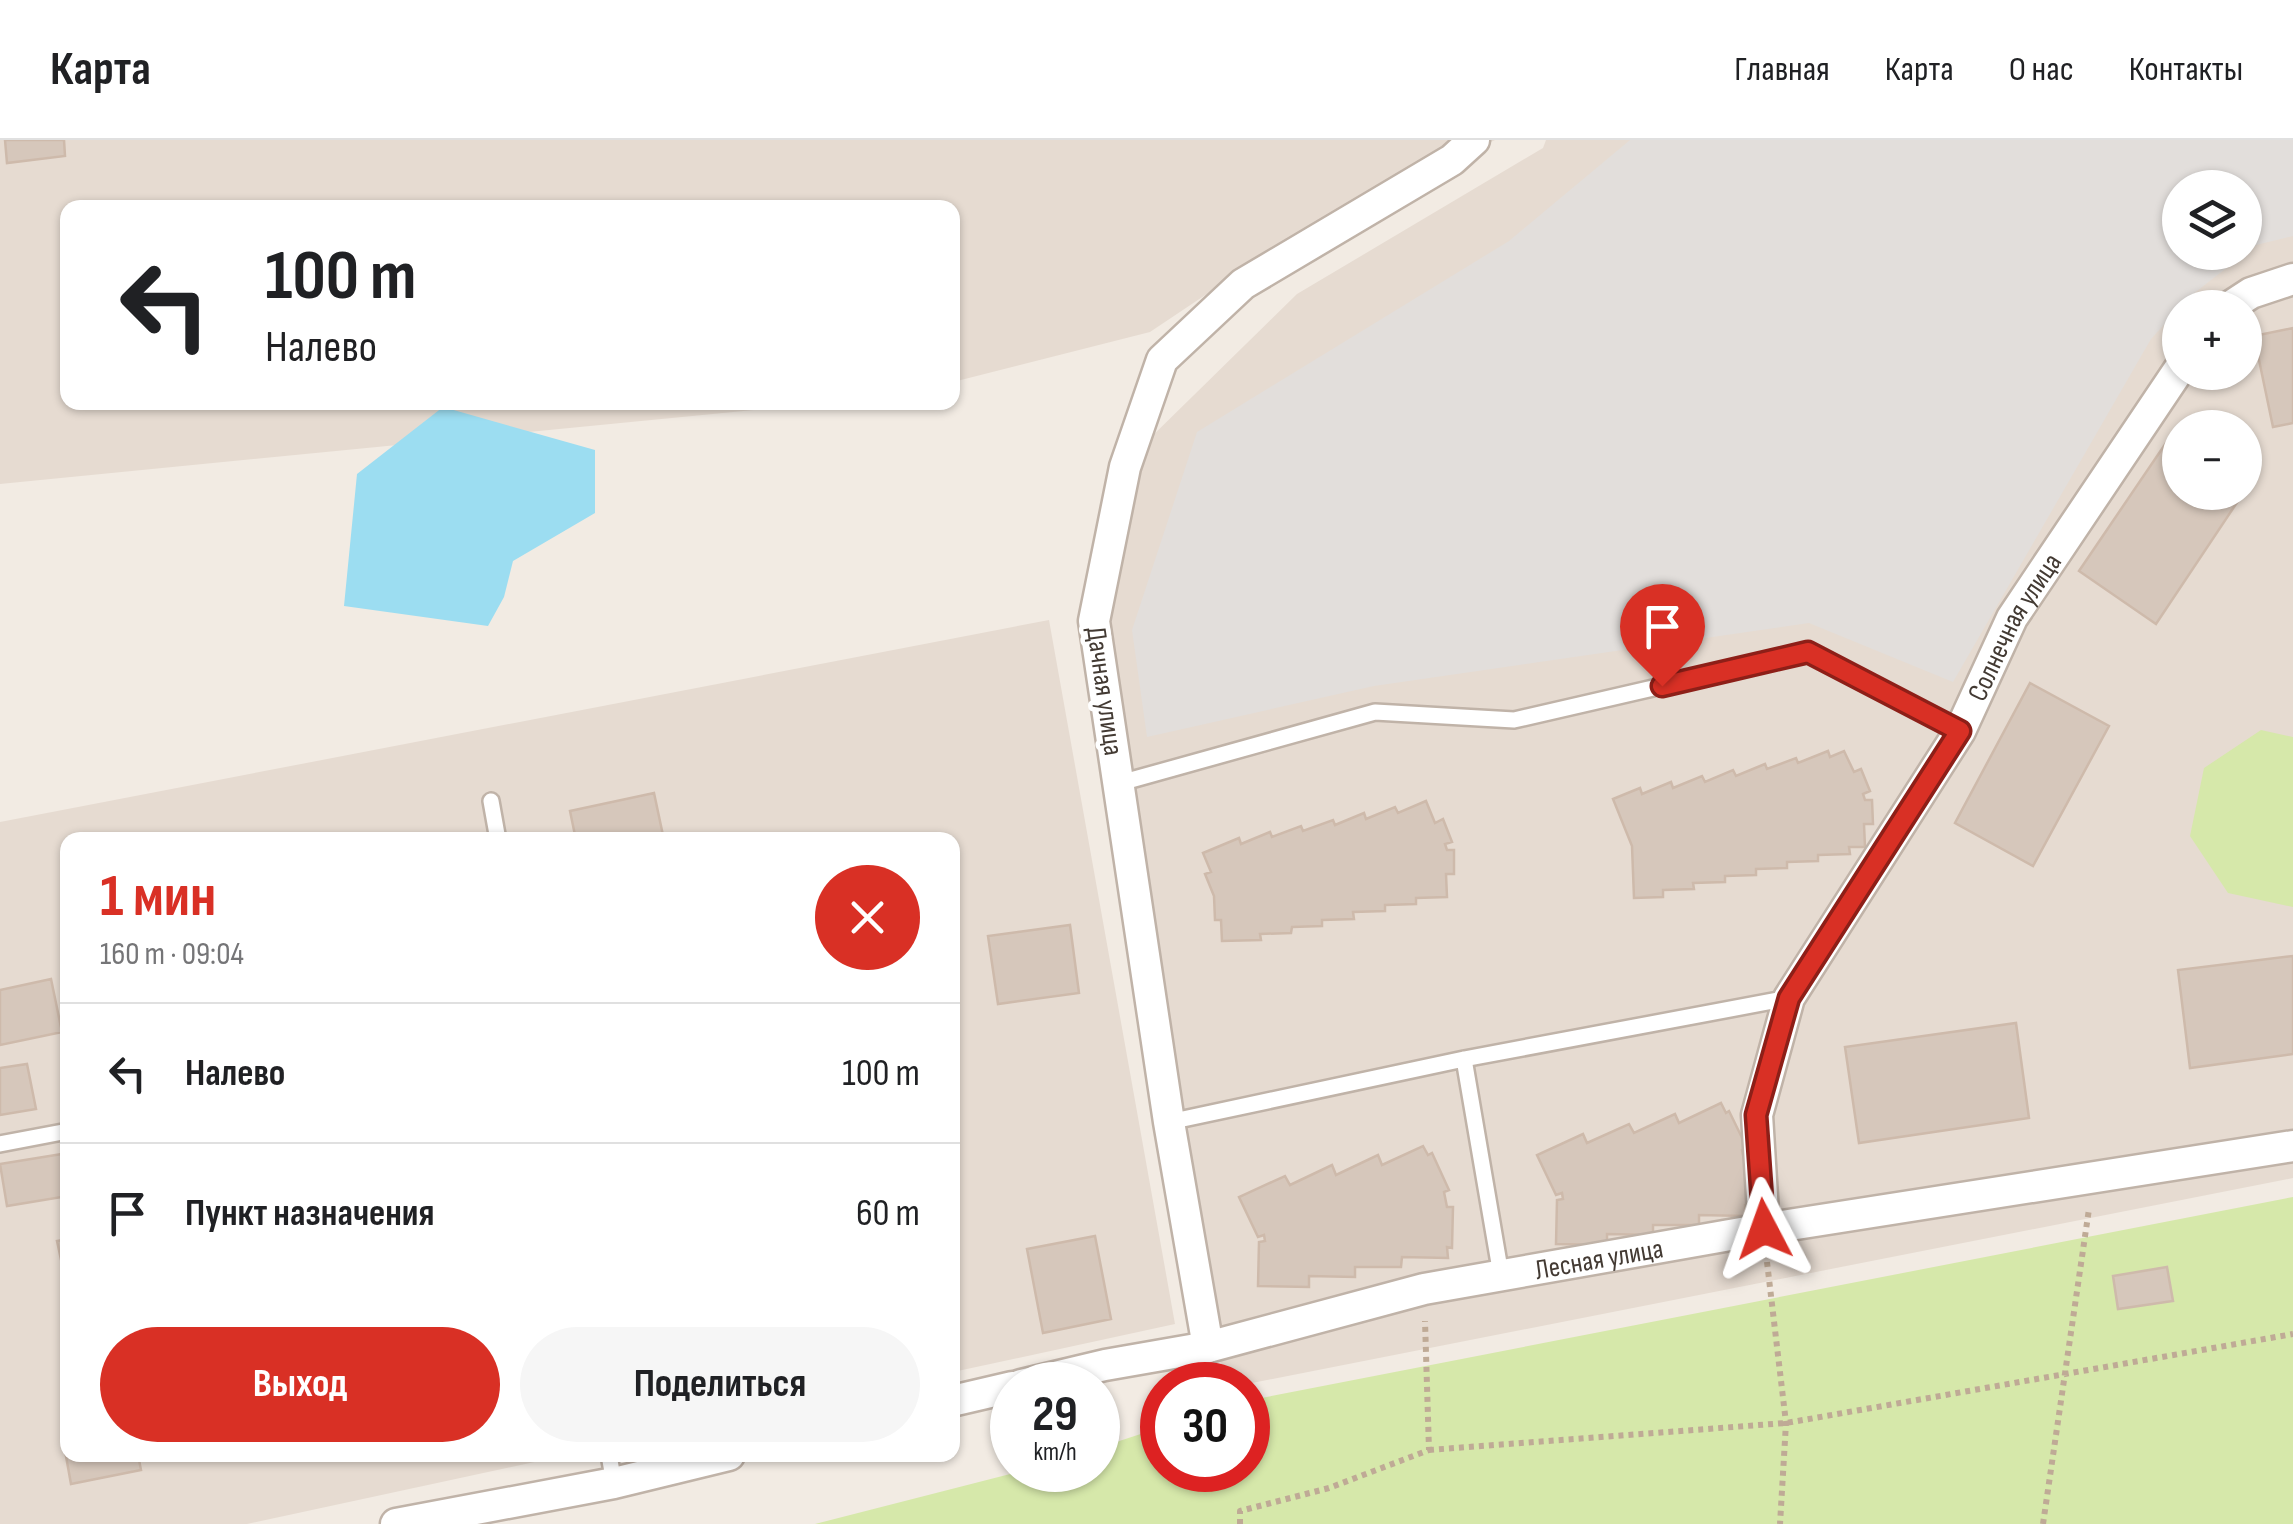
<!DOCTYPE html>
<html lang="ru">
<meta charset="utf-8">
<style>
body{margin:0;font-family:"Sofia Sans Condensed",sans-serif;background:#f6f6f6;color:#202124;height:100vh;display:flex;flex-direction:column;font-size:38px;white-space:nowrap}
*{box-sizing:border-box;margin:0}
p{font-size:32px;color:#757577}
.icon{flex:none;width:55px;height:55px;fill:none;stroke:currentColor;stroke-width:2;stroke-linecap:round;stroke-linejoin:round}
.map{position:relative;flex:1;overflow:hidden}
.details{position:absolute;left:60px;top:692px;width:900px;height:630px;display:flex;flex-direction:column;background:#fff;border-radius:20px;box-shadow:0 2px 8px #0004}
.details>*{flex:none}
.banner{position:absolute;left:60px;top:60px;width:900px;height:210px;border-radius:20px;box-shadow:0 2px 8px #0004;background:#fff;color:#202124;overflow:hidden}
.fabs{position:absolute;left:2162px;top:30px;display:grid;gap:20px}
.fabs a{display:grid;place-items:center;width:100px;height:100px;border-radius:50%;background:#fff;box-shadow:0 2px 8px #0004;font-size:50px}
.speed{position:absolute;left:990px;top:1222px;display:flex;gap:20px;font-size:50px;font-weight:700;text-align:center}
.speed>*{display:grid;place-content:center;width:130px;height:130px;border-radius:50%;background:#fff;box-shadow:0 2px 8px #0004;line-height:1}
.speed small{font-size:25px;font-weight:400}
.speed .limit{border:15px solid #d22;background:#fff;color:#111}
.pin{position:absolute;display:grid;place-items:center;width:85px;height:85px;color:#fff;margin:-102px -42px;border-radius:50% 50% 50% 0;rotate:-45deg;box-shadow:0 0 10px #0007}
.pin .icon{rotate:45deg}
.me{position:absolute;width:110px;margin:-55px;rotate:356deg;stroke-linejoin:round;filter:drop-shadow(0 0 8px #0008)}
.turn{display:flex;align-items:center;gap:35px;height:210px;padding:0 40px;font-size:45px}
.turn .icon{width:130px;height:130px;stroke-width:2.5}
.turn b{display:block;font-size:70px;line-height:85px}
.round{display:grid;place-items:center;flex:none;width:105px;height:105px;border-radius:52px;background:#f6f6f6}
.head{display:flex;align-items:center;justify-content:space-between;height:170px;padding:0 40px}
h1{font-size:60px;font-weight:700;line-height:75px;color:#d93025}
.button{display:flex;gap:20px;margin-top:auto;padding:20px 40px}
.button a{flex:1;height:115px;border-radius:60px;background:#d93025;color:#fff;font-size:40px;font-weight:700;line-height:115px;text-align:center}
.button a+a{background:#f6f6f6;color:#202124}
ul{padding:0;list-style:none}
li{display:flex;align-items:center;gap:30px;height:140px;padding:0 40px;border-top:2px solid #e0e0e0}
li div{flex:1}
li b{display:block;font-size:38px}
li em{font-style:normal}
header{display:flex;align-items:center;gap:60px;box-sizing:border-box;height:140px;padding:0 50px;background:#fff;border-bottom:2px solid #e0e0e0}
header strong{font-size:48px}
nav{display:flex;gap:55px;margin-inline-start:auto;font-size:35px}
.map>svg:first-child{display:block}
.residential{fill:#e6dbd1;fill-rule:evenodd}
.green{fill:#d6e8aa}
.parking{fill:#e2dedb;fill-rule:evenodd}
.water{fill:#9cddf1}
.building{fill:#d6c7bb;stroke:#cebaab;stroke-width:2.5}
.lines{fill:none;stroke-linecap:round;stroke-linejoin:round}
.service-casing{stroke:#c0b3a8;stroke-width:20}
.minor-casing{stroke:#c0b3a8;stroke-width:35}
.path{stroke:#bfaa96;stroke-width:6;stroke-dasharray:5 5;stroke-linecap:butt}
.service{stroke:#fff;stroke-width:15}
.minor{stroke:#fff;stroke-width:30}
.route-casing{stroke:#8d1f18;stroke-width:25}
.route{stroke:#d93025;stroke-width:18}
.labels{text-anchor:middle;stroke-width:9;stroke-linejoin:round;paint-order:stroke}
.street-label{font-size:28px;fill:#433a33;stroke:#fff}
</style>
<header>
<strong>Карта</strong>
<nav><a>Главная</a><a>Карта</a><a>О нас</a><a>Контакты</a></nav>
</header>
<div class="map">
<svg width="2293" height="1384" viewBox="0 0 2293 1384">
<rect width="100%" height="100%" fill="#f2ebe3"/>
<!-- residential -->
<path class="residential" d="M0,0H1495L1301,91L1150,192L953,242L952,68H68V262L825,263L0,344Z
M1546,0H2293V1038L1242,1245H1224L1104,470L1142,306L1297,154L1543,8ZM2180,48H2245V112H2180ZM2180,168H2245V232H2180ZM2180,288H2245V352H2180Z
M1049,480L1175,1184L953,1232L952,700H68V1315H567L247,1384H0V682Z"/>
<!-- green -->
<path class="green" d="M2261,590L2293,597V767L2228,753L2190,696L2204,628Z
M2293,1057V1384H815L1026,1330H1098V1308L1162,1287V1330H1248V1261L1251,1260Z"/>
<!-- parking -->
<path class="parking" d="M1630,0H2293V96L2256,105L2188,158L2151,199L1953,542L1809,483L1374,546L1147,597L1132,490L1197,292L1509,101ZM2180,48H2245V112H2180Z"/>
<!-- water -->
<path class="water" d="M443,267L595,310V373L513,421L504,457L488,486L344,466L357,334Z"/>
<!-- building -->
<path class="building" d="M5,0H64L65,16L7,23Z
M2293,188V283L2273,287L2254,196Z
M2170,297L2180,304V352H2244L2156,484L2079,431Z
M2030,543L2109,586L2033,726L1955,683Z
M1828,611L1830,617L1844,611L1854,632L1861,629L1870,651L1863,654L1865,660H1872L1873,684H1864L1865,707H1849L1850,714L1818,715V721L1787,722V728L1756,729V735L1725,736V742L1693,743L1694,749L1663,750V757L1634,758L1632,706L1613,659L1640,648L1642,654L1671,642L1673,648L1702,636L1705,642L1733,630L1736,636L1765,624L1767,629L1796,618L1798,623Z
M654,653L664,700H576L570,671Z
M1426,661L1435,683L1443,679L1452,702L1445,704L1447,710H1454V734H1446L1447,757L1416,758V764L1385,765V771L1353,772L1354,779L1322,780V786L1292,787L1291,793L1260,794L1261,800L1222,801L1221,780H1215L1214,756L1205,734L1211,732L1203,713L1239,698L1241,704L1270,692L1272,697L1301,686L1303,691L1333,680L1335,685L1364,673L1366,679L1395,667L1398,673Z
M1070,785L1079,853L998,864L988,796Z
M2293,816V914L2190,928L2178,830Z
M51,839L62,892L0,905V850Z
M2016,883L2029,978L1859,1003L1845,907Z
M27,924L36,969L0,975V928Z
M1721,963L1726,973L1729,971L1747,1008L1742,1010L1745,1025H1750L1749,1065H1745V1076L1699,1075V1085H1653V1095L1607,1094V1105L1556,1104L1557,1060L1563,1059L1562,1053L1556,1055L1537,1015L1583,994L1587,1003L1629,984L1634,993L1675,974L1679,983Z
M1423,1006L1428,1015L1432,1013L1449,1050L1444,1052L1447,1067H1453L1452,1108L1447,1107L1448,1118L1402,1117L1401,1127H1355V1137L1309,1136V1147L1258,1146L1259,1102L1265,1101L1264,1095L1258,1097L1239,1057L1285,1036L1290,1045L1332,1025L1336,1035L1378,1015L1382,1025Z
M68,1013V1056L7,1066L0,1024Z
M1095,1096L1111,1179L1043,1193L1027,1109Z
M68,1099V1152L57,1101Z
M2167,1127L2173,1161L2118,1169L2113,1136Z
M68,1293V1315H138L141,1330L71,1344L62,1294Z"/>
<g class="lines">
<!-- service casing -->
<g class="service-casing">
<path id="service" d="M1120,643L1375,572L1514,580L1809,512L1960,591
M491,661L498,700
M1464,919L1501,1135
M1169,982L1464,919L1789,858
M0,1004L68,991
M609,1315L614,1343"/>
</g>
<!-- minor casing -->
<g class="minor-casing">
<g id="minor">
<path d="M2228,168L2251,153L2293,139"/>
<path id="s1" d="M1764,1089L1757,975L1789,858L1960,591L2012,478L2180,228"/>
<path d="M1208,1207L1169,982L1094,481L1125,327L1162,220L1243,144L1452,20L1474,0"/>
<path id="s2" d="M1021,1245L1105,1225L1208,1207L1424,1149L1764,1089L2293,1006"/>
<path d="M952,1261L1012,1247"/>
<path d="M396,1384L614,1343L729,1315"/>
</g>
</g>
<!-- path -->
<path class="path" d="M1767,1122L1786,1283L1780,1384
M1429,1310L1786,1283L2293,1194
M1240,1384V1371L1329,1348L1429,1310L1425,1181
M2043,1384L2089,1069"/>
<!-- service -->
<use href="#service" class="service"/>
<!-- minor -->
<use href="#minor" class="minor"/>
</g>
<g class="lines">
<!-- route casing -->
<g class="route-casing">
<path id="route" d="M1662,546L1808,512L1960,591L1789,858L1756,975L1764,1089"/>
</g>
<!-- route -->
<use href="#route" class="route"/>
</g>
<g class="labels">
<!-- street labels -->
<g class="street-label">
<text dy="10" stroke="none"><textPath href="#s1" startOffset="670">Солнечная улица</textPath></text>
<text transform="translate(1106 551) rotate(82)" y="10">Дачная улица</text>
<text dy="10" stroke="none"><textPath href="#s2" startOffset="592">Лесная улица</textPath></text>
</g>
</g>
</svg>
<div class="fabs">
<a><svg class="icon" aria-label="layers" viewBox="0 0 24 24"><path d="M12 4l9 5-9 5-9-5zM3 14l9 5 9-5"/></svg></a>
<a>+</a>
<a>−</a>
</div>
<div class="speed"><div>29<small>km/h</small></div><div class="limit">30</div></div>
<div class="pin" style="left:1662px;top:546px;background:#d93025"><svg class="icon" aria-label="arrive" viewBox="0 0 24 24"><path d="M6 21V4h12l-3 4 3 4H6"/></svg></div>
<svg class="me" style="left:1764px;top:1089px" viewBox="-20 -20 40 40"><path d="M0-17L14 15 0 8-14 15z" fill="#d93025" stroke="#fff" stroke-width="4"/></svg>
<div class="banner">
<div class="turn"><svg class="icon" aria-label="left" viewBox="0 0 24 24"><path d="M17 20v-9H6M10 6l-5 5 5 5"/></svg><div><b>100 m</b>Налево</div></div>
</div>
<section class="details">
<div class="head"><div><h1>1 мин</h1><p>160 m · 09:04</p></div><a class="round" style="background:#d93025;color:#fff"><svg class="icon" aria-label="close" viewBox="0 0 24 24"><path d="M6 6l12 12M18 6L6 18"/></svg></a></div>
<ul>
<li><svg class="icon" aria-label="left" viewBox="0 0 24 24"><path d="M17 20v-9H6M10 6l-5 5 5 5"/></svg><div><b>Налево</b></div><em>100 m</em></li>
<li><svg class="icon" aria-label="arrive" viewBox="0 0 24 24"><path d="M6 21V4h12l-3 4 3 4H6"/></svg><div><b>Пункт назначения</b></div><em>60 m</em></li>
</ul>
<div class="button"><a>Выход</a><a>Поделиться</a></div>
</section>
</div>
